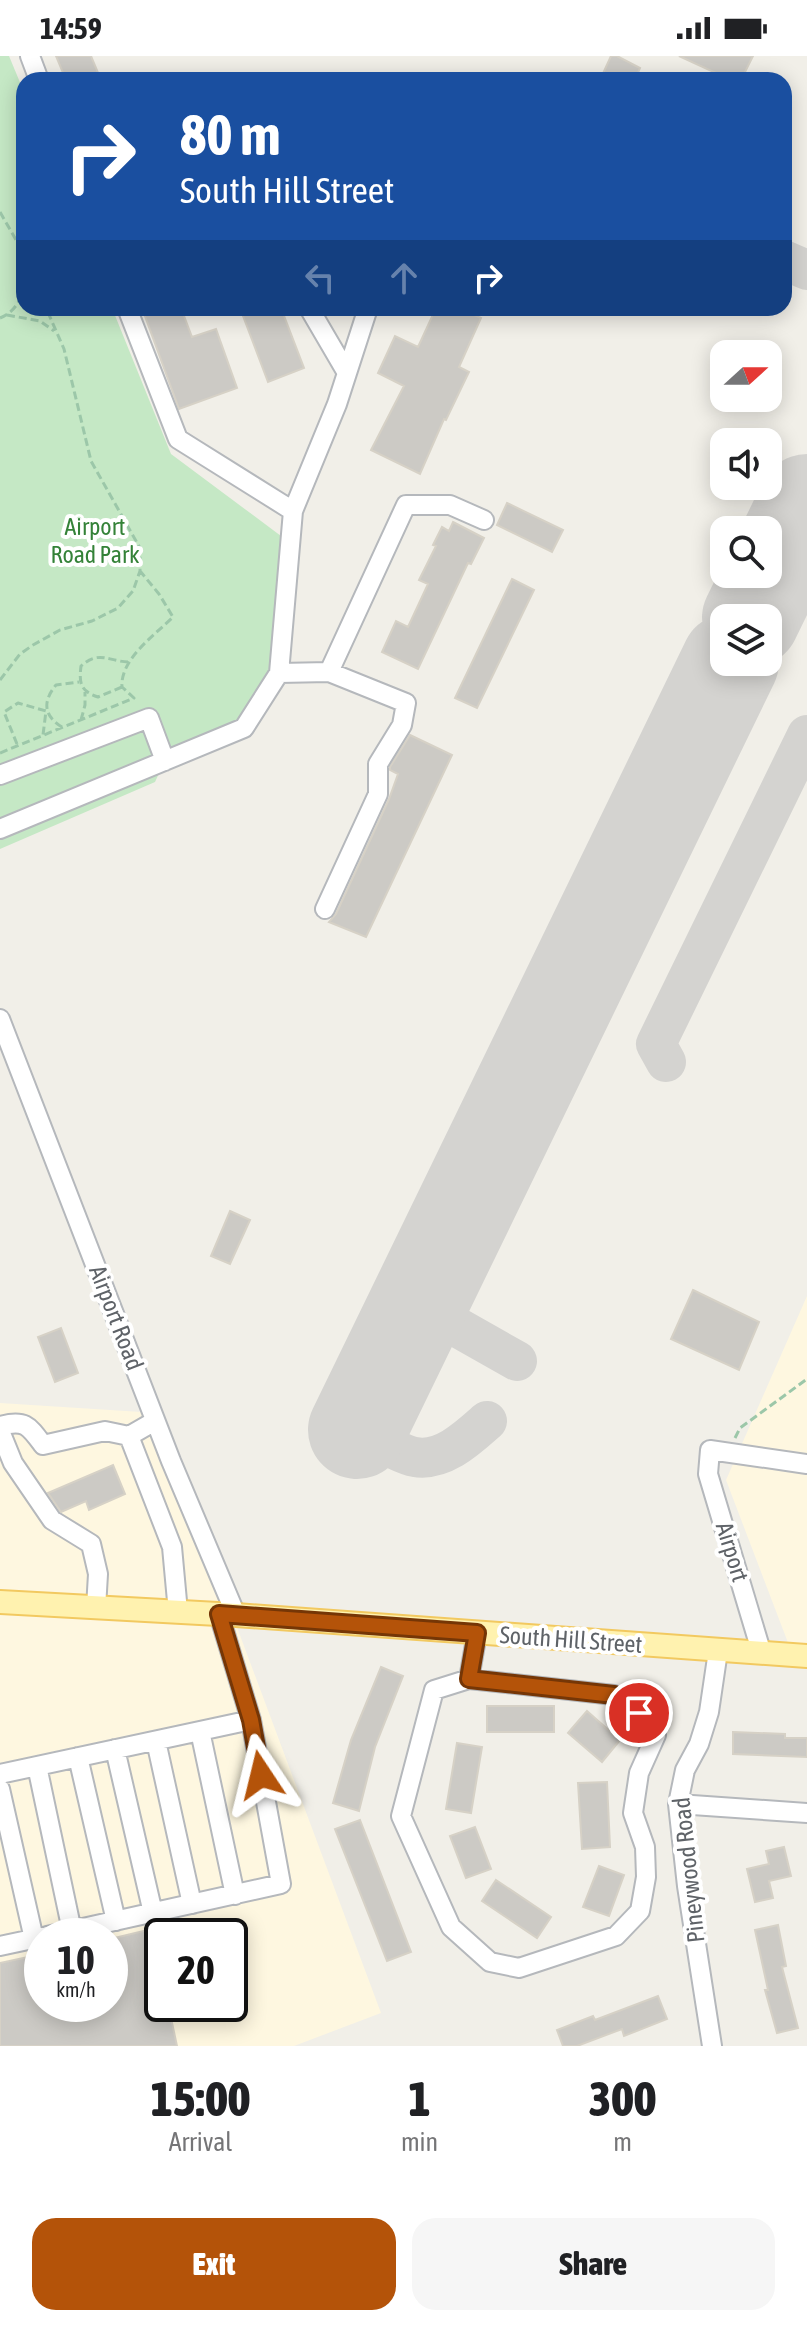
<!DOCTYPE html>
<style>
body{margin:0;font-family:"Asap Condensed",sans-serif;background:#f6f6f6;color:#202124;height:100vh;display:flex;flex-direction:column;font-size:30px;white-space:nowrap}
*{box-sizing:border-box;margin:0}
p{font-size:26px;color:#757577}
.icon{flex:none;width:44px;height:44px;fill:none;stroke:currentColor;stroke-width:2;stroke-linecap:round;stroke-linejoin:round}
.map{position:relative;height:1990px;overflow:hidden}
.drawer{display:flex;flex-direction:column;background:#fff;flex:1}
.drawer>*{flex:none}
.guide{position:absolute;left:16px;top:16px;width:776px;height:244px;border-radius:24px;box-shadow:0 4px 20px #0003;background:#1a4fa0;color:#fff;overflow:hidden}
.needle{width:52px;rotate:69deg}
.fabs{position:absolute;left:710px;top:284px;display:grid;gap:16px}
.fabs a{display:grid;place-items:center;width:72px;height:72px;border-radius:16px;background:#fff;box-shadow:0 4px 20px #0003;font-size:40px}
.speed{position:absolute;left:24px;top:1862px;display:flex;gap:16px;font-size:40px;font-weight:700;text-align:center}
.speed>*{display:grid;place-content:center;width:104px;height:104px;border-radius:50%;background:#fff;box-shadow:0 4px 20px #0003;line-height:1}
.speed small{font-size:20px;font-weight:400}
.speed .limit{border:4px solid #111;border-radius:12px;background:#fff;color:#111}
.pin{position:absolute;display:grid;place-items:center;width:68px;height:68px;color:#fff;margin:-34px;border:4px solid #fff;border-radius:50%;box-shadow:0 2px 8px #0007}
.me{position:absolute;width:88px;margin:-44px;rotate:350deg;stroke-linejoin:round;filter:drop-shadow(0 0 6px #0008)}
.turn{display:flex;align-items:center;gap:28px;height:168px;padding:0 32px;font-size:36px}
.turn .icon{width:104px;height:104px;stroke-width:2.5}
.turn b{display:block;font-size:56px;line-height:68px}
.lanes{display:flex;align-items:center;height:76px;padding:0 32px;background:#0003;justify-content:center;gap:40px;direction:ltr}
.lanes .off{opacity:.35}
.eta{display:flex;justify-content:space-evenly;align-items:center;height:136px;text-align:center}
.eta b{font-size:48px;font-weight:800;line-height:56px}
.action{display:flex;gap:16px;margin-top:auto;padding:16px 32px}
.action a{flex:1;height:92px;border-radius:24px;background:#b45309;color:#fff;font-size:32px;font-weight:800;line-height:92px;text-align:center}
.action a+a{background:#f6f6f6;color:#202124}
.status{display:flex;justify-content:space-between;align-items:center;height:56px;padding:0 40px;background:#fff;direction:ltr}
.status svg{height:22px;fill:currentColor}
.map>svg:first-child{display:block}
.commercial{fill:#fef7e0;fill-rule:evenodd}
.green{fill:#c5e8c5}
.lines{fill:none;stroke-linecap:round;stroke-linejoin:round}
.taxiway{stroke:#d4d3d0;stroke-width:40}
.runway{stroke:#d4d3d0;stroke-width:98}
.building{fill:#cccac5;stroke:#d6d1c6;stroke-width:2}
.minor-casing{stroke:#b5b8bc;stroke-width:22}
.major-casing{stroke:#f2c960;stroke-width:26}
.path{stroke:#9cc7a9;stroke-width:3;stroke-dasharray:8 4;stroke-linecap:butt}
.minor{stroke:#fff;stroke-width:18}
.major{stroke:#fff2af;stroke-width:22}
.route-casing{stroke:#753606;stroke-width:20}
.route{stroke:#b45309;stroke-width:14}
.labels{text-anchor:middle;stroke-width:8;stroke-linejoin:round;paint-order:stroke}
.park-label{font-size:24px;fill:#348238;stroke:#fff}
.street-label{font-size:24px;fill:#5f6368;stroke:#fff}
</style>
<div class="status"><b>14:59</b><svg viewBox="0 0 49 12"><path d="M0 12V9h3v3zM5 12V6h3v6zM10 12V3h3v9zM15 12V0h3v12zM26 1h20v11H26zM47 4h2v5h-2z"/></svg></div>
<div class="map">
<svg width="807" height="1990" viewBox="0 0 807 1990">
<rect width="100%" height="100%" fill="#f1efe8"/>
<!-- commercial -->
<path class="commercial" d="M807,1240V1593L790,1592L726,1424Z
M0,1347L157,1357L381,1957L294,1990H0ZM42,1880H110V1948H42ZM162,1880H230V1948H162Z"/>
<!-- green -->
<path class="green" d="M0,0H9L24,36V252H112L171,398L281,480L274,597L255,656L161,713L155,726L0,793Z"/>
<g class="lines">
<!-- taxiway -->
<path class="taxiway" d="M784,204L807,214
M666,1006L656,988L807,679
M418,1249L517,1305
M357,1374C371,1381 402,1399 415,1401C443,1406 469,1381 487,1365"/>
<!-- runway -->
<path class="runway" d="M751,562L807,447
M357,1374L730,606"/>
</g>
<!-- building -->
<path class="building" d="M56,0H91L101,24H66Z
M611,0H617L640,12L635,24H600Z
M679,0H753L741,24H731Z
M142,252H181L192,281L216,273L237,332L179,353Z
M240,252H281L304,312L268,326Z
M436,252H459L481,262L459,311L469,316L446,364L444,363L420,418L371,394L404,330L378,317L395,280L418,291Z
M507,447L563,474L552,496L497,469Z
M453,466L484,482L471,508L468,507L418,613L382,596L396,565L408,571L428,528L419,524L436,490L433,489L442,471L449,475Z
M512,523L534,534L477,652L455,642Z
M410,679L452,699L366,881L329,866L336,858L389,743L398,718L390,714V711Z
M230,1155L250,1164L230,1208L211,1200Z
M693,1234L759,1266L739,1314L671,1283Z
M61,1272L78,1317L55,1326L38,1281Z
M113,1409L125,1438L89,1454L86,1445L61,1456L48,1437Z
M381,1611L403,1620L375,1691L359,1755L333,1747L351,1684Z
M487,1650H554V1676H487Z
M587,1655L620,1684L602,1706L568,1677Z
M733,1676L785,1678V1682H807V1701L733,1698Z
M457,1687L482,1691L471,1757L446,1753Z
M607,1726L610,1791L582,1793L578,1727Z
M360,1764L411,1896L387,1905L335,1773Z
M475,1771L491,1813L466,1822L450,1780Z
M784,1791L791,1820L769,1825L773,1842L755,1846L747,1813L769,1808L766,1795Z
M599,1810L624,1819L609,1860L583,1851Z
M496,1824L551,1861L537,1882L482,1845Z
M778,1869L786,1910L782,1911L798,1972L777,1977L765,1934H768L755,1874Z
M152,1873L162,1920V1948H168L177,1990H0V1907L42,1898V1948H110V1883Z
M658,1940L667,1963L624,1980L622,1973L577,1990H563L557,1974L593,1960L595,1964Z"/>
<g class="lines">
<!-- minor casing -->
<g class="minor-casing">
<path id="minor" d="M30,0L39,24
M309,252L347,317
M293,455L337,348L368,252
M329,616L406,449H450L484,464
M279,617L329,616L406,647L402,669L378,708V738L325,853
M0,719L149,662L165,705
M0,773L244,672L279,617L293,455L178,383L127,252
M0,963L171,1405L236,1559
M0,1370C25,1363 29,1370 43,1389L105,1375L129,1380L155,1365
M0,1375L13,1407L52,1464L91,1488L98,1518L96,1552
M129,1380L172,1491L178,1556
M762,1598L708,1418L710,1394L807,1408
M469,1623L614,1639L639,1657L656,1679L639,1717L633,1757L645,1791L646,1821L640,1855L616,1880L519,1912L490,1906L451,1871L401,1760L434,1634Z
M469,1623L477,1577
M200,1675L235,1839
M156,1685L192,1848
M115,1693L153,1857
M78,1701L116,1865
M37,1710L72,1875
M0,1718L251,1664
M0,1733L34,1883
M678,1748L807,1757
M47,1880L281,1828L251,1664L219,1558
M0,1890L42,1881
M712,1990L687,1830L678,1748L685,1714L699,1688L709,1656L718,1595"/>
</g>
<!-- major casing -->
<g class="major-casing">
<path id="major" d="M0,1546L236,1559L807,1600"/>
</g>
<!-- path -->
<path class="path" d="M0,156L24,198
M7,259L40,265L54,275
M0,262C14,256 20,246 24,232
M0,624L20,598L33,589L60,574L92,565L118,552L133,535L140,515V492L91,405L64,293L46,252
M122,631L98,641C80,635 79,627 81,610C99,594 108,605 128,606
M81,664L85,649V636
M62,671C44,660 42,646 56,629L79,626
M17,688L4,656L18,647L46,655L43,679
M0,697L134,642L122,631C120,603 155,579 173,561L159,538L140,515
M735,1382L740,1372L807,1323"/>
<!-- minor -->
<use href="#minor" class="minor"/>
<!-- major -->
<use href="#major" class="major"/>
</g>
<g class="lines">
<!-- route casing -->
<g class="route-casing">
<path id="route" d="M261,1719L251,1664L219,1558L477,1577L469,1623L614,1639L639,1657"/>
</g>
<!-- route -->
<use href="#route" class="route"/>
</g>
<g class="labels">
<!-- park labels -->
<g class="park-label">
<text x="95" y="479">Airport<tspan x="95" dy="28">Road Park</tspan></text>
</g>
<!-- street labels -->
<g class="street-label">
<text transform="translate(116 1262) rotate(69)" y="8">Airport Road</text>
<text transform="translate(732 1496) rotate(73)" y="8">Airport</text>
<text transform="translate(571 1584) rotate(4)" y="8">South Hill Street</text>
<text transform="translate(689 1814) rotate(-96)" y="8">Pineywood Road</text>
</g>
</g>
</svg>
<div class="fabs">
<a><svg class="needle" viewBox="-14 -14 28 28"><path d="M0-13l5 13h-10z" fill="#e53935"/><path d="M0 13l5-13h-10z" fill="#757577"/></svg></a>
<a><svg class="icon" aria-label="sound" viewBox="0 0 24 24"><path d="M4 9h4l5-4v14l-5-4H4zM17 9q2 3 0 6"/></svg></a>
<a><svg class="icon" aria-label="search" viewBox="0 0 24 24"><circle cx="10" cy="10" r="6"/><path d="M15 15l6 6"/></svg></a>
<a><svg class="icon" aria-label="layers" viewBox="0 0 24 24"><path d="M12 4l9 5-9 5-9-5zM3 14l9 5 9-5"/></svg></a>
</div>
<div class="speed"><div>10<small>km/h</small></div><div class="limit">20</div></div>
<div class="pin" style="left:639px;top:1657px;background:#d93025"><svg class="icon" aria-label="arrive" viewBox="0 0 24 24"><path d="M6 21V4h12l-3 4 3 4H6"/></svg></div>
<svg class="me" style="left:261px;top:1719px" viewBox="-20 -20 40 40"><path d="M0-17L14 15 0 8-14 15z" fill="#b45309" stroke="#fff" stroke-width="4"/></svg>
<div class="guide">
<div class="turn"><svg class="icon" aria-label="right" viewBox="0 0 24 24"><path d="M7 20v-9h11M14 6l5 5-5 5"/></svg><div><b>80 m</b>South Hill Street</div></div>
<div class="lanes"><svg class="icon off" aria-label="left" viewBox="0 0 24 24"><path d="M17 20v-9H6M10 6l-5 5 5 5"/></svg><svg class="icon off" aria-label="ahead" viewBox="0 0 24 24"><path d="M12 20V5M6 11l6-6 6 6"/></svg><svg class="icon" aria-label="right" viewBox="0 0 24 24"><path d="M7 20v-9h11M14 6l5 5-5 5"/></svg></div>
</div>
</div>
<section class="drawer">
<div class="eta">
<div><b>15:00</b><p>Arrival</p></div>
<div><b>1</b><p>min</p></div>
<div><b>300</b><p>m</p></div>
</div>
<div class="action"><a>Exit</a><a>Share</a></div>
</section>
